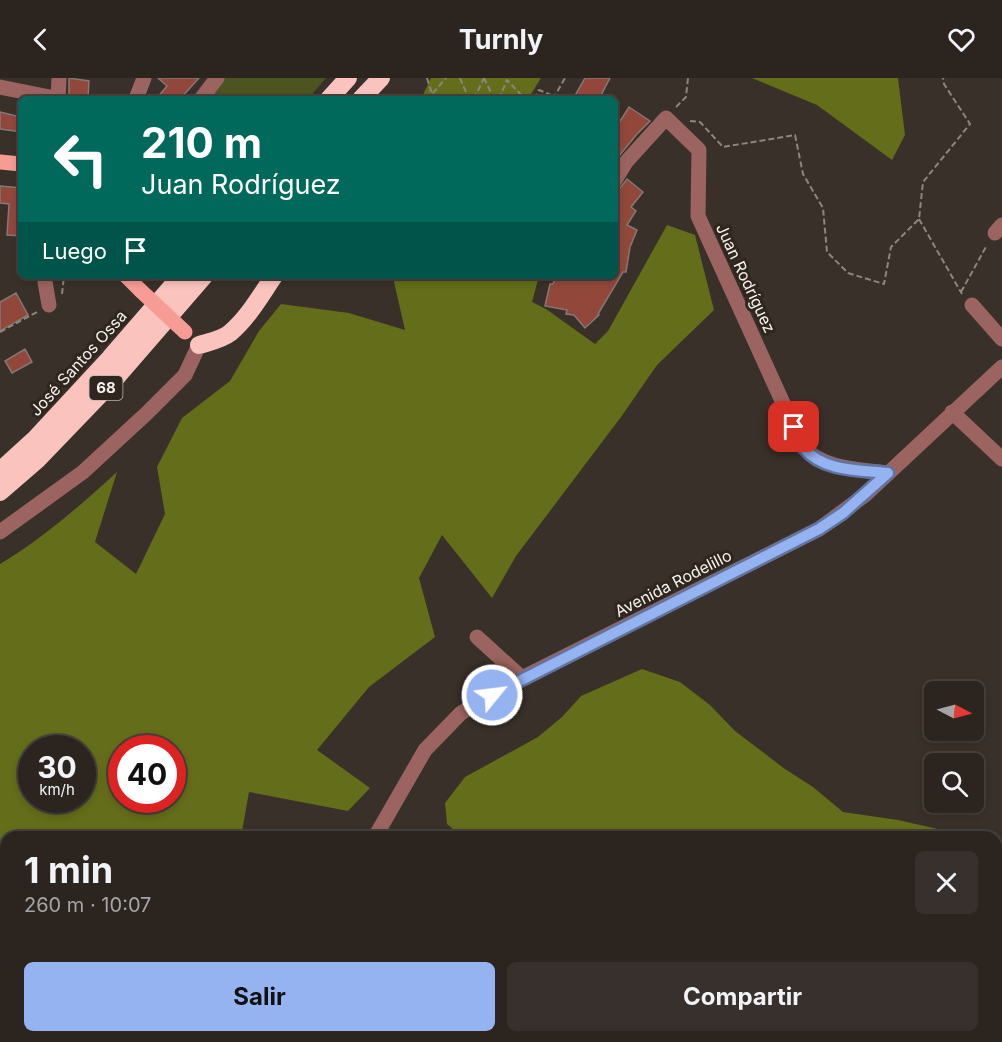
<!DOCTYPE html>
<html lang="es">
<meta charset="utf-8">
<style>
body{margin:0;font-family:Inter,sans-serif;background:#37302c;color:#f1f3f6;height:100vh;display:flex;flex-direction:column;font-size:22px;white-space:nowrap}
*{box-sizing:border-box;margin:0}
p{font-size:20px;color:#a6a4a4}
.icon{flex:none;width:33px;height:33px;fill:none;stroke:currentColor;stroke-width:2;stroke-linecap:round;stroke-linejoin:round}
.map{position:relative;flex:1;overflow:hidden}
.drawer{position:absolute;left:0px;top:753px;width:1002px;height:212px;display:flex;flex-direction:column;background:#2b241f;border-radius:18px 18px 0 0;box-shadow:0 3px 9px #0003,0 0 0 2px #47413d}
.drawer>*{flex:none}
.hud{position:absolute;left:18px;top:18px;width:600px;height:183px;border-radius:9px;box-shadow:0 3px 9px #0003,0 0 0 2px #47413d;background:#00695c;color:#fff;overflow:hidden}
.needle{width:39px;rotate:96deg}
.fabs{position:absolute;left:924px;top:603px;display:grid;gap:12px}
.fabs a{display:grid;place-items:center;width:60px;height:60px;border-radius:9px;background:#2b241f;box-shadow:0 3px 9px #0003,0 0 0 2px #47413d;font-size:30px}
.speed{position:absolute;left:18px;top:657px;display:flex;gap:12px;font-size:30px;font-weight:700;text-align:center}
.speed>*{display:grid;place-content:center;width:78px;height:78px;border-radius:50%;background:#2b241f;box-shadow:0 3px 9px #0003,0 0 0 2px #47413d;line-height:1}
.speed small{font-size:15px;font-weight:400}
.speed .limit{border:9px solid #d22;background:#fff;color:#111}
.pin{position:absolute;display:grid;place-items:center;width:51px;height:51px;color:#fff;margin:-26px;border-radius:12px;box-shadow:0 3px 9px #0006}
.me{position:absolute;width:66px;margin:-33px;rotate:61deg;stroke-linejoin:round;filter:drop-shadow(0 0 4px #0008)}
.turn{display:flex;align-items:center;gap:21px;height:126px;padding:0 24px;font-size:27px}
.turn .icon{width:78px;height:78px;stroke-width:2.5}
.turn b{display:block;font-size:42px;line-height:51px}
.then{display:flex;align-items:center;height:57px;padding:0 24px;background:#0003;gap:12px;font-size:22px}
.round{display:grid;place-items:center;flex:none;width:63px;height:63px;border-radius:9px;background:#37302c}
.head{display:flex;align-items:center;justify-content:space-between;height:102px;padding:0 24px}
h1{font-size:36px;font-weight:700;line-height:45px}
.primary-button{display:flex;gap:12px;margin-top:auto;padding:12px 24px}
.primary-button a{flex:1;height:69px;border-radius:9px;background:#95b2f1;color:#111;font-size:24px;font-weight:700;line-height:69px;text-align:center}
.primary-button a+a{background:#37302c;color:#f1f3f6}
header{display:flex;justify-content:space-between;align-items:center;height:78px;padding:0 24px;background:#2b241f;font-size:27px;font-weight:700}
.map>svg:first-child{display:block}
.green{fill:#4e541f}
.forest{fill:#646d1a;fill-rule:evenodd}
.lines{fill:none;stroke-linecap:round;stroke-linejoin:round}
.stream{stroke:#0a191b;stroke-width:4.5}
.building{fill:#92473b;stroke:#867875;stroke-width:1.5}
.path{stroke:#8d857f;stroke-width:2;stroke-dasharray:6 3;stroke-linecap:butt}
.minor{stroke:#9c6460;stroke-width:15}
.major{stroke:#f79b95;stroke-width:15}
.highway{stroke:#fbc3be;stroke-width:18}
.major-bridge{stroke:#f79b95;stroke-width:15}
.route-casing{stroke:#61749d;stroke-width:15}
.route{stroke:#95b2f1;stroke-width:10}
.labels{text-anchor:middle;stroke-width:6;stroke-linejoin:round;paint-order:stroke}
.shield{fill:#2e261f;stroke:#bbb4ae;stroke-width:1.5}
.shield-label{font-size:15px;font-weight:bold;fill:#f7f1ec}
.street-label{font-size:16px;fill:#f7f1ec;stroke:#2e261f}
</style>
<header><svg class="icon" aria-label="back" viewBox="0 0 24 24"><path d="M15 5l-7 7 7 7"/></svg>Turnly<svg class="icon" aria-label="heart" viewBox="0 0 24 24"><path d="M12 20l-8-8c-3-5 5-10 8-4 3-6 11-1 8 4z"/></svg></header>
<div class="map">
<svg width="1002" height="964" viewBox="0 0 1002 964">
<rect width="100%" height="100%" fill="#393029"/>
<!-- green -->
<path class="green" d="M224,0H326L308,21H207Z"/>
<!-- forest -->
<path class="forest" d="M431,0H541L528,21H421Z
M752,0H898L905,57L892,82L817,27Z
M667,147L695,157L714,232L657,287L621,339L516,478L492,520L442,457L419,500L435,559L369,609L317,672L370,710L348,733L249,714L241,759H6V922L0,923V486C43,460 80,428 117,394L95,464L136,496L165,436L157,389L182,340L230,303L259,253L281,226L349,235L405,252L394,204L395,198H539L532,224L546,231L595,266L608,253ZM82,670V722H32V670ZM172,670V722H122V670Z
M642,591L680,604L710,627L735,653L785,691L813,709L843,734L898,742L951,754L959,759H783L757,755L744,759H462L447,746L445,725L465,699L538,659L562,639L581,618Z
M996,768L1002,773V854H996Z
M907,959H973L975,964H909Z"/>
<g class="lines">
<!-- stream -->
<path class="stream" d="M996,833L1002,834
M945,958L946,964"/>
</g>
<!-- building -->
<path class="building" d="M69,0L89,3L88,19L69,17Z
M158,0H199L180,21H156L167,8Z
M585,0H610L599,21H573Z
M629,29L650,43L637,56L615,83V51Z
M0,34L21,39V54L0,51Z
M627,101L643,114L631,129L636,133L627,147L637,152L630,169L626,194H623L598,236L599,237L585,250L574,237L566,236L567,232L545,228L550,206H553L556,198H615V143L618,139L615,138V112L620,110Z
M0,108L21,110V158L7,157L9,126L0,125Z
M16,215L28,237L0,253V224Z
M25,271L32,284L12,295L5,283Z"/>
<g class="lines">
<!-- path -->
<path class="path" d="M427,0L432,16L446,0
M460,0L469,21
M484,0L494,21
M474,21L484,0
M499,21L507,2L525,21
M534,21L539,12L554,18
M553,21L565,0
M676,29L686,19L688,0
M690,43L700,44L723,69L795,57L803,96L823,130L827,174L848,195L884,206L891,169L919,141L923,104L970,46L944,6L943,0
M919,141L962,216
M961,214L987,167
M62,216L64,198
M0,254L37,234
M996,921L1002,929"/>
<!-- minor -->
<path class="minor" d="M0,9L60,21
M58,21L59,0
M136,21L144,0
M201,21L217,0
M615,102L626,84L666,40L699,72L698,138L803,369C825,392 858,391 888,395
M995,155L1002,147
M44,198L49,227
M972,227L1002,261
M952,334L1002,381
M0,454L83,394L147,335L185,297L199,267
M477,559L522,600
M375,759L425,672L461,635L522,600L819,451L865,417L1002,289
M185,958L195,964
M270,964L273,958
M516,964V958"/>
<!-- major -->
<path class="major" d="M0,84L21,86
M126,198L140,212"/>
<!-- highway -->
<path class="highway" d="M329,21L348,0
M361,21L381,0
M199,267C209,264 221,262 230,255C248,240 261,217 274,198
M0,393L34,362L110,280L181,198
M0,414L37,382L113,303L204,198"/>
<!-- major-bridge -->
<path class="major-bridge" d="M140,212L185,254"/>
</g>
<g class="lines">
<!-- route casing -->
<g class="route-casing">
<path id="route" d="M492,617L819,451L843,435L888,395C861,392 823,394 804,370C800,364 797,356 794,349"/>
</g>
<!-- route -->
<use href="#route" class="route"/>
</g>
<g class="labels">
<!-- shield labels -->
<rect class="shield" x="89.5" y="298" width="33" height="24" rx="4.5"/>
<g class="shield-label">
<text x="106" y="315">68</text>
</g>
<!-- street labels -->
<g class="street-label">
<text transform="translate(746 200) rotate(65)" y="6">Juan Rodríguez</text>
<text transform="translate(78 285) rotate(-48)" y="6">José Santos Ossa</text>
<text transform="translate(673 505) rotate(-27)" y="6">Avenida Rodelillo</text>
</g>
</g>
</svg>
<div class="fabs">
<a><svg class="needle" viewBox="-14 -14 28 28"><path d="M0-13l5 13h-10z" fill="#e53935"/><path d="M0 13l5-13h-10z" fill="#a6a4a4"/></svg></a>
<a><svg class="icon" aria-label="search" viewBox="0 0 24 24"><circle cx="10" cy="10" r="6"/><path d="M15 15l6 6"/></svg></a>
</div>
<div class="speed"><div>30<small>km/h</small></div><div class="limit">40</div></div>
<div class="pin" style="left:794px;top:349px;background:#d93025"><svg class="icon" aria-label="arrive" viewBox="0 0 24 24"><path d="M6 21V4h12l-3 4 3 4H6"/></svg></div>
<svg class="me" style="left:492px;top:617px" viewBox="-20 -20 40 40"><circle r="17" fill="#95b2f1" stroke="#fff" stroke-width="3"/><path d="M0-11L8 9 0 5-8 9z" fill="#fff"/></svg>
<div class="hud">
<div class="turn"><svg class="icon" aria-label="left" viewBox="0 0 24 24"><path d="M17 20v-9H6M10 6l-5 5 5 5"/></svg><div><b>210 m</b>Juan Rodríguez</div></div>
<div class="then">Luego<svg class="icon" aria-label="arrive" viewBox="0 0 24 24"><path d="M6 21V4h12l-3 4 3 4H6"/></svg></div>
</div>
<section class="drawer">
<div class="head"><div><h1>1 min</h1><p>260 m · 10:07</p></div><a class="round"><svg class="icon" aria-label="close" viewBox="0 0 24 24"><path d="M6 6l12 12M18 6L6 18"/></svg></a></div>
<div class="primary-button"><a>Salir</a><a>Compartir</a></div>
</section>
</div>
